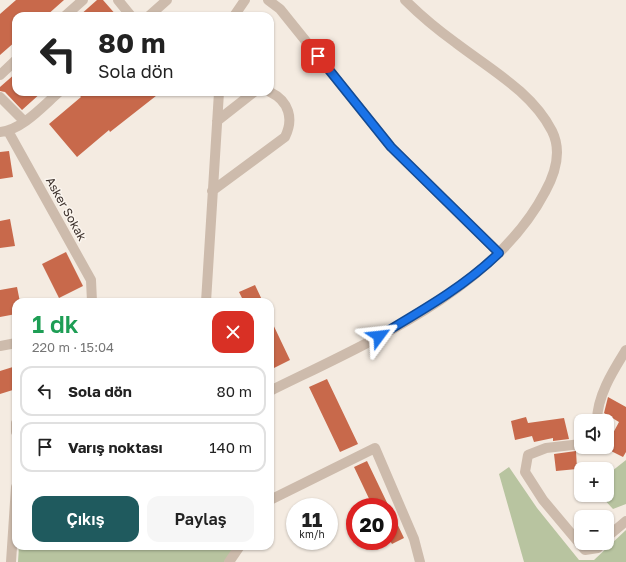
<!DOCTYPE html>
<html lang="tr">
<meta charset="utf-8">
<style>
body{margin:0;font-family:"Golos Text",sans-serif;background:#f6f6f6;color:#222;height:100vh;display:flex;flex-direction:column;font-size:15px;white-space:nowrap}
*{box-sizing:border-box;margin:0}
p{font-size:13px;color:#767676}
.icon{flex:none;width:22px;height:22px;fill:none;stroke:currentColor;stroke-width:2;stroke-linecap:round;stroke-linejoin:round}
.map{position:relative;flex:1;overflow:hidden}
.details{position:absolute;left:12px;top:298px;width:262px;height:252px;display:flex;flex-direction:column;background:#fff;border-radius:12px;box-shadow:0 1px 3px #0004}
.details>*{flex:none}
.top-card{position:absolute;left:12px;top:12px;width:262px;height:84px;border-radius:12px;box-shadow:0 1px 3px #0004;background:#fff;color:#222;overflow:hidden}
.fabs{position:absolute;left:574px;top:414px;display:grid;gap:8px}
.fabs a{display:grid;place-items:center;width:40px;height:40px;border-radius:8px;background:#fff;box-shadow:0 1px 3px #0004;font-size:20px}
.speed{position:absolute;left:286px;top:498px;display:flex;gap:8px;font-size:20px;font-weight:700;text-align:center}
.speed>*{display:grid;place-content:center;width:52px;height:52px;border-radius:50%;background:#fff;box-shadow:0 1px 3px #0004;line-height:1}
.speed small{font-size:10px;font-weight:400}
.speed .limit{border:6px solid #d22;background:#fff;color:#111}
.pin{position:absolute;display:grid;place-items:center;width:34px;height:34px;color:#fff;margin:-17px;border-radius:8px;box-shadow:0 2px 6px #0006}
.me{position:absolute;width:44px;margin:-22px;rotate:60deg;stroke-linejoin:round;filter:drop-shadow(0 0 3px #0008)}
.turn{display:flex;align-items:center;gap:14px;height:84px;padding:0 20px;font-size:18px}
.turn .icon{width:52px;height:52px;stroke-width:2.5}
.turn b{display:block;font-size:28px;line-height:34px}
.round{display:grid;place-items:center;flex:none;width:42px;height:42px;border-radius:12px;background:#f6f6f6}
.overview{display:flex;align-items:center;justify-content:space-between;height:68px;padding:0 20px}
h1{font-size:24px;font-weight:600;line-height:30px;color:#1e9e55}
.button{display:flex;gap:8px;margin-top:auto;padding:8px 20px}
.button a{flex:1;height:46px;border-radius:12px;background:#1f5a5e;color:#fff;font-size:16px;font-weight:600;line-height:46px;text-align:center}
.button a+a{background:#f6f6f6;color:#222}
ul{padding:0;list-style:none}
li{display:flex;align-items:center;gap:12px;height:50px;margin:0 8px 6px;padding:0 12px;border:2px solid #e0e0e0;border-radius:12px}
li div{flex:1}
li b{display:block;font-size:15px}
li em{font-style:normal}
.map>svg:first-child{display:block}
.green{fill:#b8c4a0}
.building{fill:#c8694b}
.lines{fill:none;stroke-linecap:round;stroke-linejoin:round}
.minor{stroke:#cdbbac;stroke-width:10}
.route-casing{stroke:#114b97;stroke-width:10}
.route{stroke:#1a73e8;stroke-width:7}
.labels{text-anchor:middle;stroke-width:3;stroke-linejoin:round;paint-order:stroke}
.street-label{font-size:12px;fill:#3b302b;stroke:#fbf5ee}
</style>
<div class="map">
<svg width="626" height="562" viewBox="0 0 626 562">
<rect width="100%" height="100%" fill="#f4ebe1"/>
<!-- green -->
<path class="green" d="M626,460V504L613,509L600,495H607V475Z
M509,467L537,508L579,560H594L626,530V562H524L499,474Z
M19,546H235L224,562H18Z"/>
<!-- building -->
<path class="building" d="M16,0H64L46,16H16V41L0,55V14Z
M97,0H103L117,16H79Z
M16,73V92H42L22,110L5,92L0,91V87Z
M77,92H161L110,132L109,130L77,157L49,124L81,97Z
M9,151L13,177L0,179V152Z
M10,219L15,246L0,248V221Z
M66,252L83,286L59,298L42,264Z
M255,285L263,302H244L239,292Z
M17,287L20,302H16V314L0,317V290Z
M270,318L290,360L274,368L270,358Z
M16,366V389L0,394V371Z
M327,379L358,444L340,452L309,387Z
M608,397L626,407V452L623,457L605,448L619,422L604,413Z
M526,417L528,423L564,418L569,439L553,441V438L534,442L532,436L515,440L511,421Z
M576,451L577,469L556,471L554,454Z
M367,461L404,538L392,544L389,539V507H373L354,467Z"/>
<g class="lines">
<!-- minor -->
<path class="minor" d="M118,0L131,16
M268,0L280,9L391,147L499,253
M65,16L83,0
M149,16L167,0
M234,16L245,0
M0,75L16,60
M0,97L24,121
M217,121L254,92
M8,131L91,280L92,302
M0,132C22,130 43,106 59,92
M212,191L285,137C294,119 289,101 270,92
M206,302L219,92
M0,346L16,343
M270,391C365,344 494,290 545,192C555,174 562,151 552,131C532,92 490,69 456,43C438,30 421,16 405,0
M597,421C597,396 613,371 626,350
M16,423V432
M581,444L546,448L528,455L525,472L543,500L585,550L598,548L602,543
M270,500L375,448L414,539L420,562
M607,537L626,521
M11,562L16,487
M229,562L240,546"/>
</g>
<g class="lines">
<!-- route casing -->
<g class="route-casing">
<path id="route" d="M318,56L391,147L499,253C464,287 421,311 379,336"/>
</g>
<!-- route -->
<use href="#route" class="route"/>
</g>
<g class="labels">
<!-- street labels -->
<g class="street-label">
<text transform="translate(66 209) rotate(61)" y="4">Asker Sokak</text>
</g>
</g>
</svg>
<div class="fabs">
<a><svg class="icon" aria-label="sound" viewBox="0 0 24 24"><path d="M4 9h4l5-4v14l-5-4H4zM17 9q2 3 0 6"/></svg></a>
<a>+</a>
<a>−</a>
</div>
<div class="speed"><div>11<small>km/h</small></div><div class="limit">20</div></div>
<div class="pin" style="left:318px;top:56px;background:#d93025"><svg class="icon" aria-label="arrive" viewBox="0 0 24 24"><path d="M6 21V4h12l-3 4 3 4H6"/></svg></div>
<svg class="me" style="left:379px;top:336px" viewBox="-20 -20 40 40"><path d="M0-17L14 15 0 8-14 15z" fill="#1a73e8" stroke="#fff" stroke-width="4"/></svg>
<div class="top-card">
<div class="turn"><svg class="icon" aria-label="left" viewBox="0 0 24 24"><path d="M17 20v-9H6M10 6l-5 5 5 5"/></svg><div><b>80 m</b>Sola dön</div></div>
</div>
<section class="details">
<div class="overview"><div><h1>1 dk</h1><p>220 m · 15:04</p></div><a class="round" style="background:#d93025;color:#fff"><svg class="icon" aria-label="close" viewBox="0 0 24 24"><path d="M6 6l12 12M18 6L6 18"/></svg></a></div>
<ul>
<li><svg class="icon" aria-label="left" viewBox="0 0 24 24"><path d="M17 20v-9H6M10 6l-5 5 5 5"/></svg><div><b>Sola dön</b></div><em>80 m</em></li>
<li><svg class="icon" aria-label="arrive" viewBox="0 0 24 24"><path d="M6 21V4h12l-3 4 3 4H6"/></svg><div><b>Varış noktası</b></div><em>140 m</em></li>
</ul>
<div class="button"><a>Çıkış</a><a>Paylaş</a></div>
</section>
</div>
